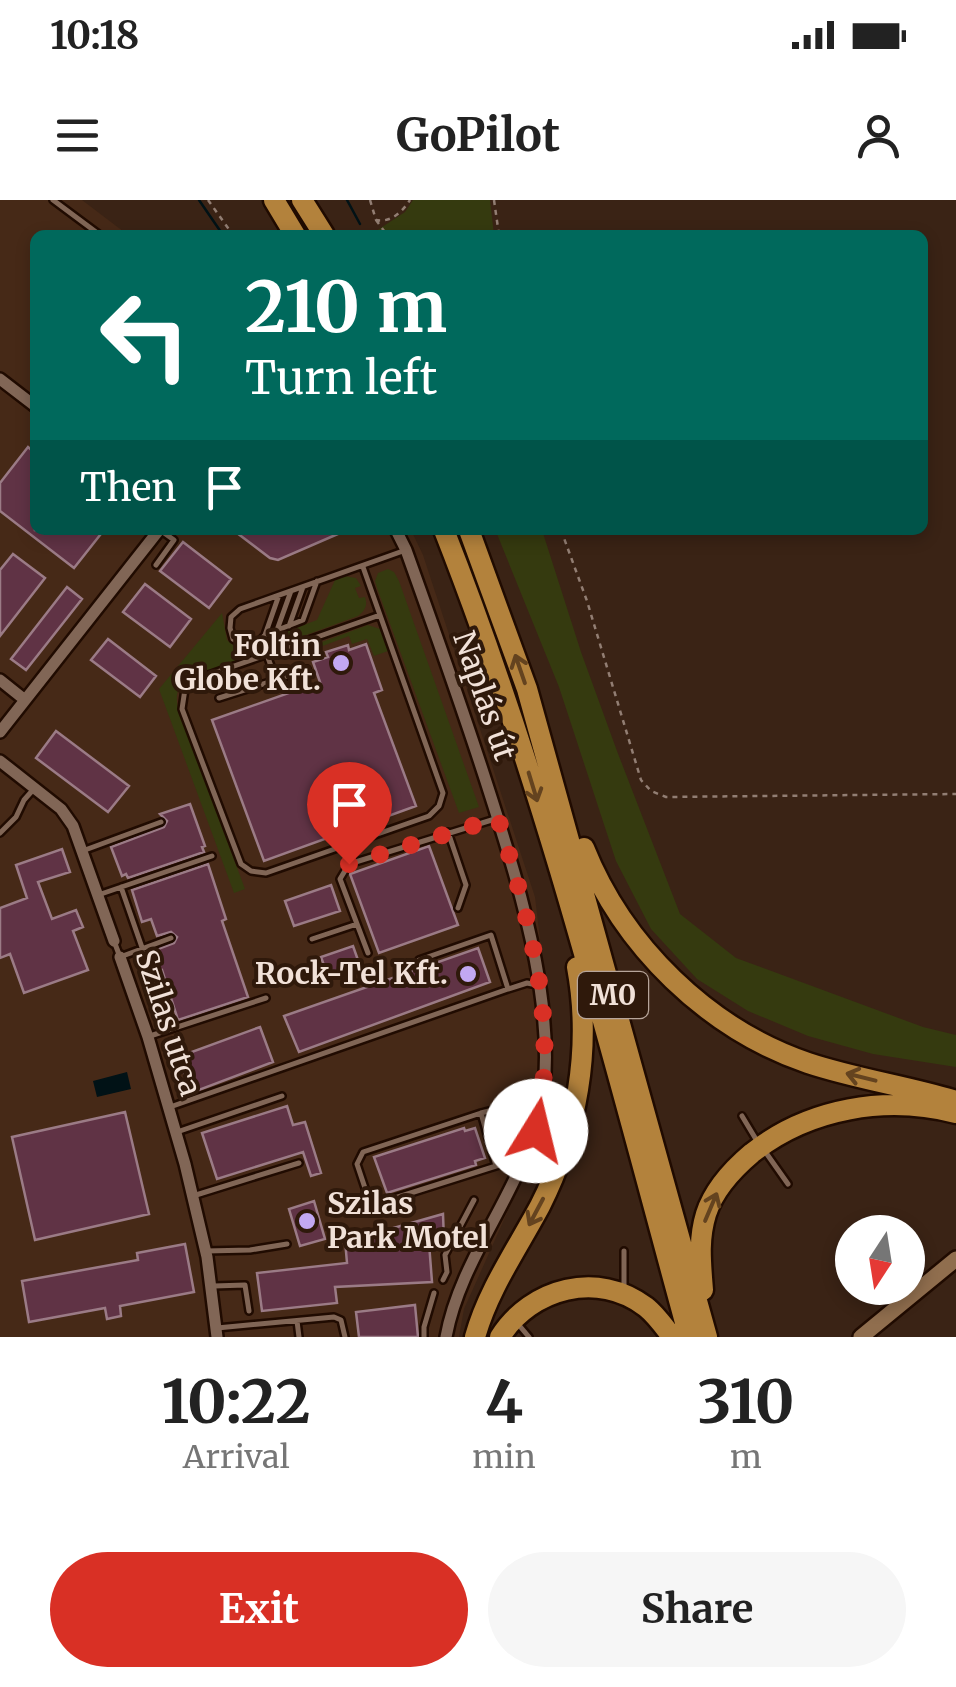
<!DOCTYPE html>
<meta charset="utf-8">
<style>
body{margin:0;font-family:Merriweather,serif;background:#f6f6f6;color:#222;height:100vh;display:flex;flex-direction:column;font-size:38px;white-space:nowrap}
*{box-sizing:border-box;margin:0}
p{font-size:32px;color:#767676}
.icon{flex:none;width:55px;height:55px;fill:none;stroke:currentColor;stroke-width:2;stroke-linecap:round;stroke-linejoin:round}
.map{position:relative;height:1137px;overflow:hidden}
.panel{display:flex;flex-direction:column;background:#fff;flex:1}
.panel>*{flex:none}
.hud{position:absolute;left:30px;top:30px;width:898px;height:305px;border-radius:15px;box-shadow:0 5px 15px #0003;background:#00695c;color:#fff;overflow:hidden}
.needle{width:65px;rotate:192deg}
.controls{position:absolute;left:835px;top:1015px;display:grid;gap:20px}
.controls a{display:grid;place-items:center;width:90px;height:90px;border-radius:50%;background:#fff;box-shadow:0 5px 15px #0003;font-size:50px}
.pin{position:absolute;display:grid;place-items:center;width:85px;height:85px;color:#fff;margin:-102px -42px;border-radius:50% 50% 50% 0;rotate:-45deg;box-shadow:0 0 10px #0007}
.pin .icon{rotate:45deg}
.me{position:absolute;width:110px;margin:-55px;rotate:9deg;stroke-linejoin:round;filter:drop-shadow(0 0 8px #0008)}
.turn{display:flex;align-items:center;gap:35px;height:210px;padding:0 50px;font-size:45px}
.turn .icon{width:130px;height:130px;stroke-width:2.5}
.turn b{display:block;font-size:70px;line-height:85px}
.then{display:flex;align-items:center;height:95px;padding:0 50px;background:#0003;gap:20px;font-size:38px}
.eta{display:flex;justify-content:space-evenly;align-items:center;height:170px;text-align:center}
.eta b{font-size:60px;font-weight:700;line-height:70px}
.cta{display:flex;gap:20px;margin-top:auto;padding:20px 50px}
.cta a{flex:1;height:115px;border-radius:60px;background:#d93025;color:#fff;font-size:40px;font-weight:700;line-height:115px;text-align:center}
.cta a+a{background:#f6f6f6;color:#222}
.status{display:flex;justify-content:space-between;align-items:center;height:70px;padding:0 50px;background:#fff;direction:ltr}
.status svg{height:28px;fill:currentColor}
header{display:flex;justify-content:space-between;align-items:center;height:130px;padding:0 50px;background:#fff;font-size:45px;font-weight:700}
.map>svg:first-child{display:block}
.built{fill:#462917}
.green{fill:#353a0f}
.water{fill:#011216}
.lines{fill:none;stroke-linecap:round;stroke-linejoin:round}
.stream{stroke:#011216;stroke-width:2.5}
.building{fill:#603345;stroke:#9b7b86;stroke-width:2.5}
.lane-casing{stroke:#200b01;stroke-width:10}
.street-casing{stroke:#200b01;stroke-width:16}
.secondary-casing{stroke:#200b01;stroke-width:20}
.highway-casing{stroke:#200b01;stroke-width:25}
.path{stroke:#927e73;stroke-width:2.5;stroke-dasharray:5 5;stroke-linecap:butt}
.lane{stroke:#816656;stroke-width:5}
.street{stroke:#816656;stroke-width:11}
.secondary{stroke:#906e4e;stroke-width:15}
.highway{stroke:#b3823c;stroke-width:20}
.oneway{stroke:#64431f}
.route{stroke:#d93025;stroke-width:18;stroke-dasharray:0 32.4}
.poi-dot{fill:#c2a8f2;stroke:#2f190b;stroke-width:4}
.labels{text-anchor:middle;stroke-width:8;stroke-linejoin:round;paint-order:stroke}
.shield{fill:#2f190b;stroke:#b7a59a;stroke-width:2.5}
.shield-label{font-size:28px;font-weight:bold;fill:#f1e1d8}
.poi-label{font-size:30px;font-weight:bold;fill:#f1e1d8;stroke:#2f190b;text-anchor:end}
.street-label{font-size:30px;fill:#f1e1d8;stroke:#2f190b}
</style>
<div class="status"><b>10:18</b><svg viewBox="0 0 49 12"><path d="M0 12V9h3v3zM5 12V6h3v6zM10 12V3h3v9zM15 12V0h3v12zM26 1h20v11H26zM47 4h2v5h-2z"/></svg></div>
<header><svg class="icon" aria-label="menu" viewBox="0 0 24 24"><path d="M4 6h16M4 12h16M4 18h16"/></svg>GoPilot<svg class="icon" aria-label="person" viewBox="0 0 24 24"><circle cx="12" cy="8" r="4"/><path d="M4 21q1-7 8-7t8 7"/></svg></header>
<div class="map">
<svg width="956" height="1137" viewBox="0 0 956 1137">
<rect width="100%" height="100%" fill="#3a2315"/>
<!-- built -->
<path class="built" d="M0,0H82L128,35H35V330H411L423,355L535,697L554,857L546,926L464,1109L459,1137H0Z"/>
<!-- green -->
<path class="green" d="M413,0H490L494,35H370L405,12Z
M499,330H542L581,452L617,551L680,714L736,758L923,827L956,835V867L873,854L808,836L748,811L697,779L651,729L616,661L559,487L497,334Z
M388,369L394,372L399,381L479,607L459,613L377,388L375,381L378,373Z
M345,376L356,378L361,386L355,388L359,398L365,397C368,406 365,410 358,416L186,479C176,490 175,497 179,511L245,689L234,693L159,489L222,413L227,440L236,447L249,451L259,447L272,437L317,420L335,380Z
M368,425L380,429L388,451L374,456L367,439L352,444L349,436L320,447L322,454L308,460L303,449Z"/>
<!-- water -->
<path class="water" d="M127,872L131,889L97,897L93,881Z"/>
<g class="lines">
<!-- stream -->
<path class="stream" d="M199,0L223,35
M347,0L360,24"/>
</g>
<!-- building -->
<path class="building" d="M28,247L35,253V330H104L74,368L0,311V283Z
M233,330H347L278,360L270,358Z
M183,342L231,379L209,408L160,371Z
M13,354L45,378L0,436V370Z
M145,384L191,419L170,447L123,412Z
M67,387L82,399L26,470L11,459Z
M108,439L156,476L140,497L91,460Z
M366,444L382,490L374,493L416,606L264,661L212,520L320,482L313,462L328,457L326,452L348,445L349,450Z
M56,531L129,586L108,612L36,558Z
M190,604L205,646L202,647L204,652L128,678L126,674L122,676L111,647L164,627L167,621L160,614Z
M429,646L458,725L379,753L350,674Z
M62,649L70,672L38,682L52,719L76,710L83,727L73,731L88,770L24,793L10,754L0,758V708L27,698L16,665Z
M208,664L226,719L222,721L248,797L178,820L162,770L157,771L150,752L174,743L177,737L171,732L157,736L151,719L142,722L132,690Z
M331,685L340,711L294,726L285,701Z
M353,746L359,763L327,774L321,757Z
M478,748L490,782L299,852L284,816Z
M260,827L273,862L191,893L178,857Z
M287,906L293,925L305,922L321,973L311,976L303,952L217,979L202,933Z
M125,912L149,1014L35,1040L12,937Z
M464,928L465,931L475,928L485,958L475,961L476,965L387,993L374,957Z
M314,1001L325,1039L300,1046L289,1009Z
M443,1014L444,1041L429,1043L432,1082L335,1087L337,1103L262,1111L257,1073L347,1063L345,1040L366,1039L365,1036Z
M185,1044L194,1092L120,1106L121,1116L107,1119L105,1108L29,1122L22,1081L138,1060L137,1053Z
M415,1105L418,1137H359L356,1112Z"/>
<g class="lines">
<!-- lane casing -->
<g class="lane-casing">
<path id="lane" d="M53,0L100,35
M156,365L174,340L160,330
M363,367L443,593L439,606L429,616L266,673L251,671L241,664L182,509L185,489L194,480L380,415
M317,381L303,420L265,435L256,445L247,447L233,439L230,428L231,417L240,409L403,351
M289,426L303,387
M277,430L291,391
M265,435L279,395
M267,455L276,480L307,469
M219,498L276,480
M448,632L466,685L458,708
M0,633L16,617L24,600L32,591
M85,650L161,622
M121,687L170,828
M101,694L212,656
M312,739L357,724
M114,741L120,757L171,738
M368,753L340,679L349,664L495,619
M419,760L491,735L508,789
M150,836L266,798
M170,907L508,789L527,783L537,785
M481,913L496,966
M742,916L757,941
M177,932L282,896
M764,950L788,984
M521,964L506,963L496,966L379,1003L368,997L357,964L363,952L481,913L539,898
M196,995L299,963
M206,1051L250,1050L287,1044
M624,1051V1087
M443,1080L447,1072L445,1055L474,1000
M214,1086L245,1085L249,1111
M297,1121L299,1137
M518,1124L529,1137
M217,1128L334,1117L341,1120L345,1137
M424,1137V1127L434,1093"/>
</g>
<!-- street casing -->
<g class="street-casing">
<path id="street" d="M0,179L35,206
M396,330L406,350C435,431 464,512 490,594C521,691 564,827 537,929C533,943 525,957 519,970C494,1025 457,1077 446,1137
M0,480L25,500
M0,532L159,330
M0,561L61,609L73,626L114,741
M120,757L148,837L185,964L207,1057L217,1137"/>
</g>
<!-- secondary casing -->
<g class="secondary-casing">
<path id="secondary" d="M861,1137L956,1059"/>
</g>
<!-- highway casing -->
<g class="highway-casing">
<path id="highway" d="M274,0L295,35
M302,0L324,35
M444,330C547,592 615,866 689,1137
M469,330L527,489L707,1137
M584,648C623,746 708,829 808,863C856,879 907,886 956,901
M703,1090C701,1064 698,1040 706,1014C714,989 733,969 752,953C809,908 886,895 956,913
M475,1137C488,1090 517,1049 540,1006C577,933 592,848 577,767
M500,1137C531,1088 598,1070 646,1107C656,1115 664,1126 672,1137"/>
</g>
<!-- path -->
<path class="path" d="M208,0L233,35
M370,0L376,20C391,23 402,12 410,0
M494,0L499,35
M376,20L387,35
M561,330L587,401L641,580L651,591L666,597L956,594"/>
<!-- lane -->
<use href="#lane" class="lane"/>
<!-- street -->
<use href="#street" class="street"/>
<!-- secondary -->
<use href="#secondary" class="secondary"/>
<!-- highway -->
<use href="#highway" class="highway"/>
</g>
<!-- one-way arrows -->
<defs><path id="oneway-shaft" d="M-6 0H5M1.5-3L5.5 0L1.5 3" fill="none" stroke-width="1.6" stroke-linecap="round" stroke-linejoin="round" transform="scale(2.5)"/></defs>
<g class="oneway">
<use href="#oneway-shaft" transform="translate(520 469) rotate(-109)"/>
<use href="#oneway-shaft" transform="translate(533 587) rotate(73)"/>
<use href="#oneway-shaft" transform="translate(861 877) rotate(-166)"/>
<use href="#oneway-shaft" transform="translate(711 1007) rotate(-67)"/>
<use href="#oneway-shaft" transform="translate(536 1012) rotate(118)"/>
</g>
<g class="lines">
<!-- route -->
<path class="route" d="M349,664L498,618C529,718 560,826 536,931"/>
</g>
<!-- markers -->
<g class="poi-dot">
<circle cx="341" cy="463" r="10"/>
<circle cx="468" cy="774" r="10"/>
<circle cx="307" cy="1021" r="10"/>
</g>
<g class="labels">
<!-- shield labels -->
<rect class="shield" x="578" y="772" width="70" height="46" rx="8"/>
<g class="shield-label">
<text x="613" y="805">M0</text>
</g>
<!-- poi labels -->
<g class="poi-label">
<text x="321" y="456">Foltin<tspan x="321" dy="34">Globe Kft.</tspan></text>
<text x="448" y="784">Rock-Tel Kft.</text>
<text x="327" y="1014" text-anchor="start">Szilas<tspan x="327" dy="34">Park Motel</tspan></text>
</g>
<!-- street labels -->
<g class="street-label">
<text transform="translate(484 496) rotate(71)" y="10">Naplás út</text>
<text transform="translate(168 823) rotate(72)" y="10">Szilas utca</text>
</g>
</g>
</svg>
<div class="controls">
<a><svg class="needle" viewBox="-14 -14 28 28"><path d="M0-13l5 13h-10z" fill="#e53935"/><path d="M0 13l5-13h-10z" fill="#767676"/></svg></a>
</div>
<div class="pin" style="left:349px;top:664px;background:#d93025"><svg class="icon" aria-label="arrive" viewBox="0 0 24 24"><path d="M6 21V4h12l-3 4 3 4H6"/></svg></div>
<svg class="me" style="left:536px;top:931px" viewBox="-20 -20 40 40"><circle r="19" fill="#fff"/><path d="M0-13L10 11 0 6-10 11z" fill="#d93025"/></svg>
<div class="hud">
<div class="turn"><svg class="icon" aria-label="left" viewBox="0 0 24 24"><path d="M17 20v-9H6M10 6l-5 5 5 5"/></svg><div><b>210 m</b>Turn left</div></div>
<div class="then">Then<svg class="icon" aria-label="arrive" viewBox="0 0 24 24"><path d="M6 21V4h12l-3 4 3 4H6"/></svg></div>
</div>
</div>
<section class="panel">
<div class="eta">
<div><b>10:22</b><p>Arrival</p></div>
<div><b>4</b><p>min</p></div>
<div><b>310</b><p>m</p></div>
</div>
<div class="cta"><a>Exit</a><a>Share</a></div>
</section>
